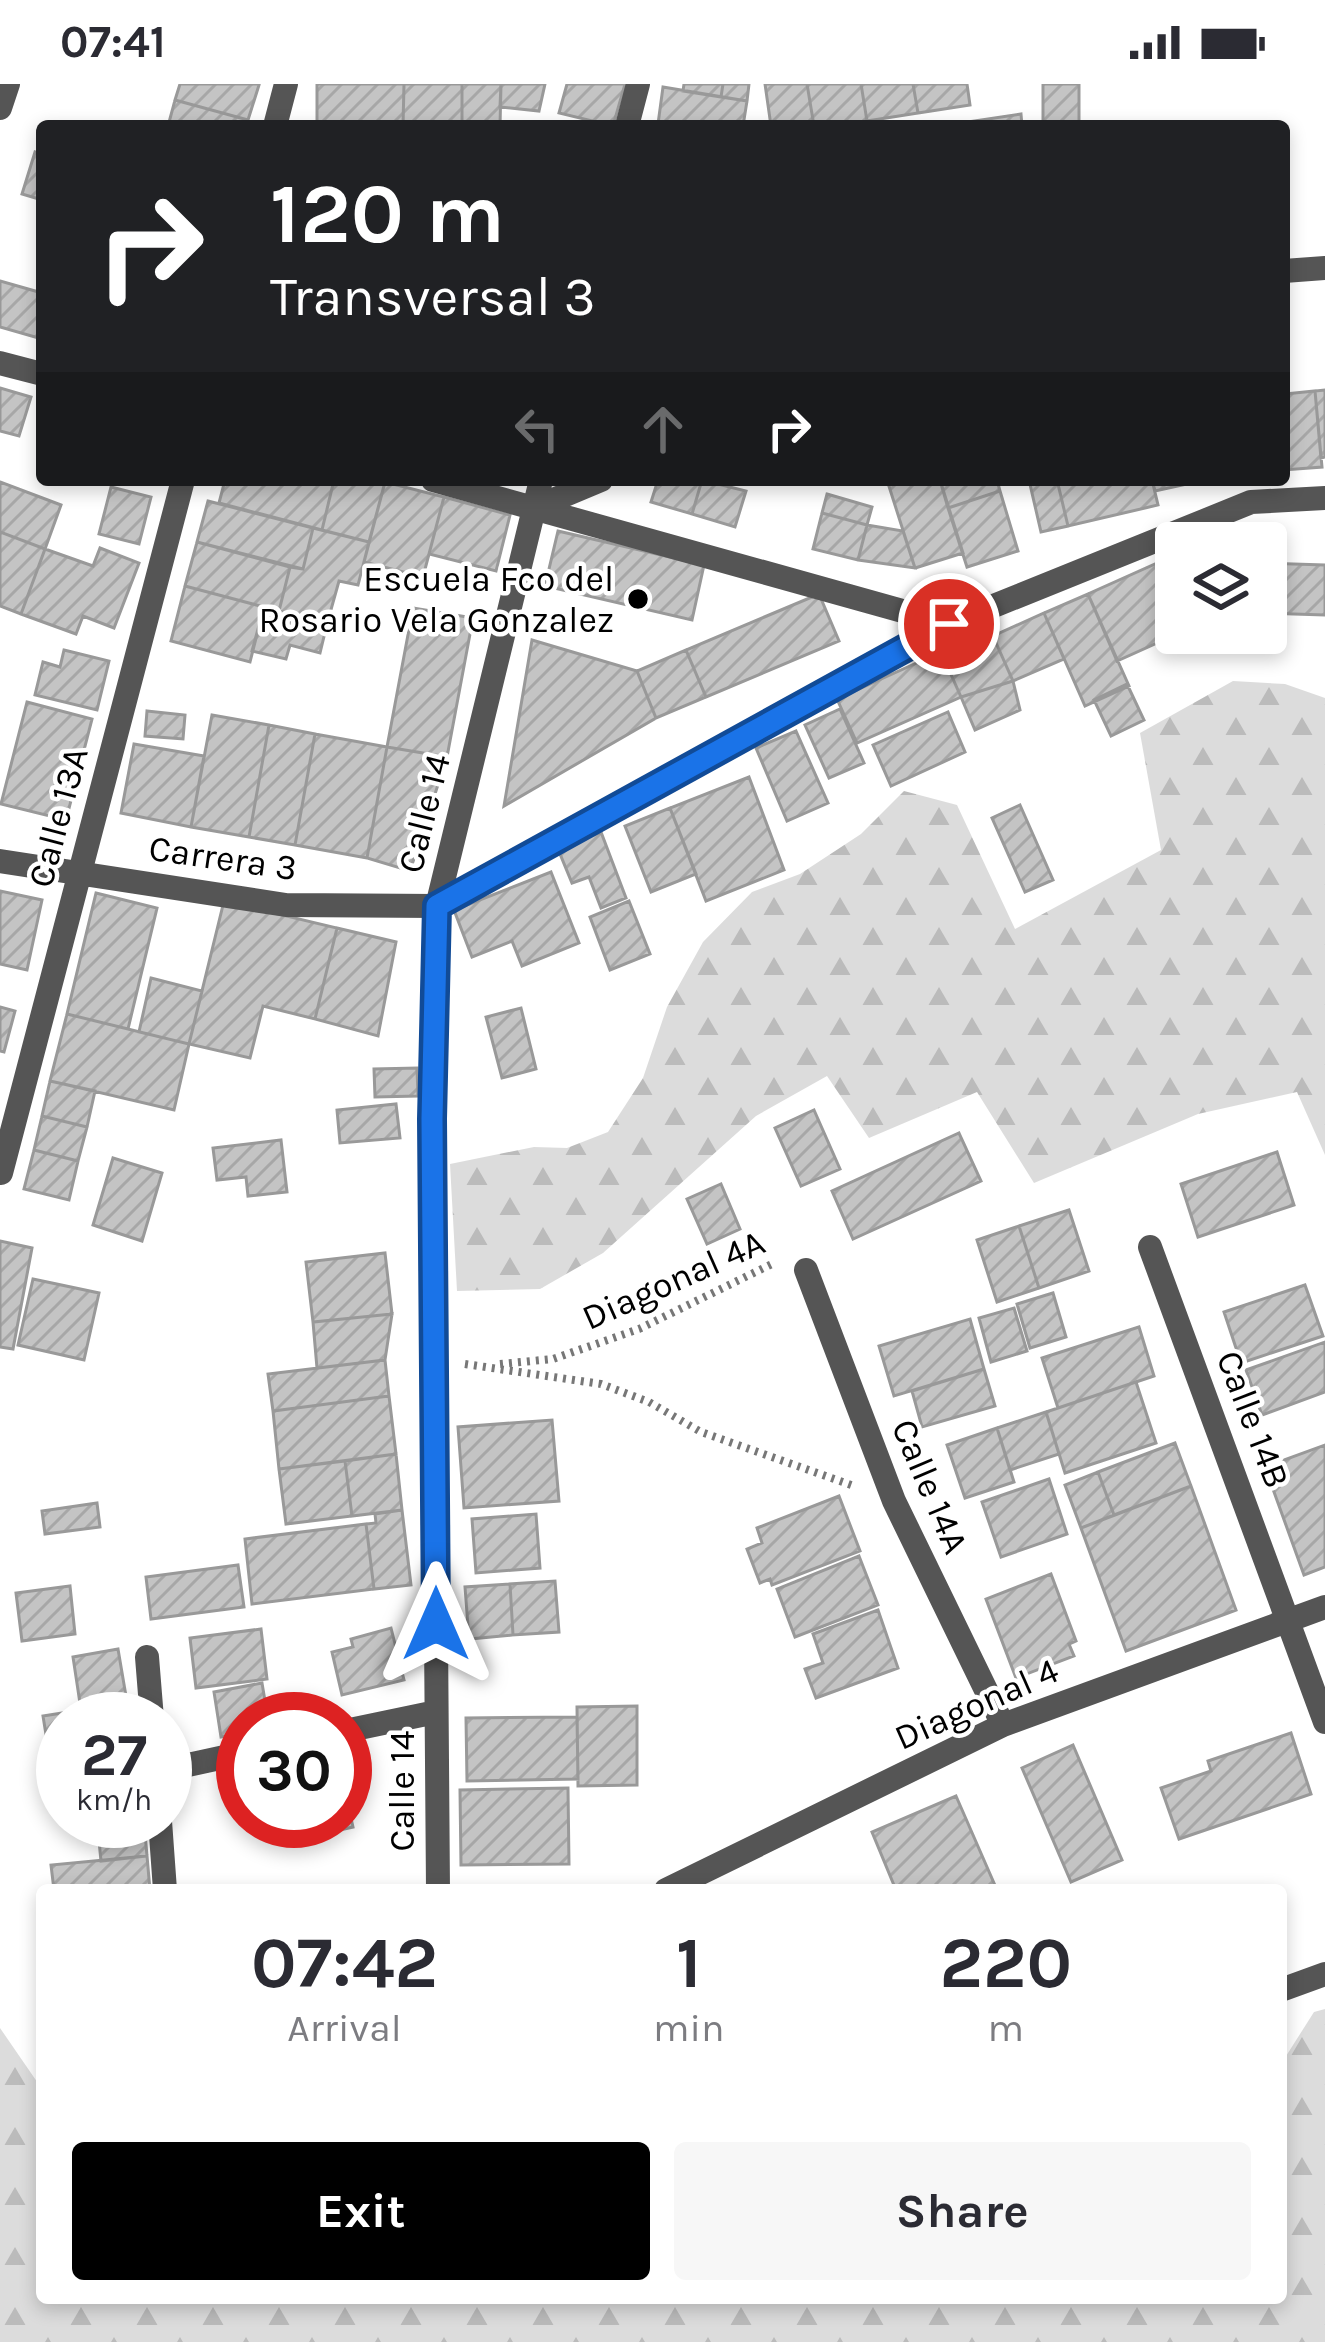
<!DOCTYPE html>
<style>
body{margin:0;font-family:Karla,sans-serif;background:#f7f7f7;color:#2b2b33;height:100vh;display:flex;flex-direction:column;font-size:45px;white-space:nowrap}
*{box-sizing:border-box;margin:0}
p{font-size:39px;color:#7c7c81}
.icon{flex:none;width:66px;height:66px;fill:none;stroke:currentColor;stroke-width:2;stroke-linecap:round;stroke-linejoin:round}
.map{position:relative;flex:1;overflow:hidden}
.panel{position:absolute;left:36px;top:1800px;width:1251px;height:420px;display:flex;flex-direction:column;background:#fff;border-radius:12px;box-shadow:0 6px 18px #0003}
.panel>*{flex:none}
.hud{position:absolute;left:36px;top:36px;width:1254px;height:366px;border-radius:12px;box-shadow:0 6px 18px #0003;background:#202124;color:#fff;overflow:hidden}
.controls{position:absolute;left:1155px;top:438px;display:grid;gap:24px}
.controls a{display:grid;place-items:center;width:132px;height:132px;border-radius:12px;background:#fff;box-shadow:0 6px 18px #0003;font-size:60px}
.speed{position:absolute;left:36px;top:1608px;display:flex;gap:24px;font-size:60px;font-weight:700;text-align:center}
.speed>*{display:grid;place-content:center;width:156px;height:156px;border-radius:50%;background:#fff;box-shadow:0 6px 18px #0003;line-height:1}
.speed small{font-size:30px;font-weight:400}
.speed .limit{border:18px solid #d22;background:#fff;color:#111}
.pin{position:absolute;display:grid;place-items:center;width:102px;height:102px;color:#fff;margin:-51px;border:6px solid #fff;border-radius:50%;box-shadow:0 3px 12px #0007}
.me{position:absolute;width:132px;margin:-66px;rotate:0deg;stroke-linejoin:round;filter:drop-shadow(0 0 9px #0008)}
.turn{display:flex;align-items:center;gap:42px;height:252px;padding:0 36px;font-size:54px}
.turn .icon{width:156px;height:156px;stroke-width:2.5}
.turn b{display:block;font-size:84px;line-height:102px}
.lanes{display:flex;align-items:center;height:114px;padding:0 36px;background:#0003;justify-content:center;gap:60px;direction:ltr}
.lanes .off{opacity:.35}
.eta{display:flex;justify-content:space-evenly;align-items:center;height:204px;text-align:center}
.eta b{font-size:72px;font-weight:700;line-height:84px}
.cta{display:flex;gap:24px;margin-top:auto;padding:24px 36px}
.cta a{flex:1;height:138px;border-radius:12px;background:#000;color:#fff;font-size:48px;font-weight:700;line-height:138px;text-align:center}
.cta a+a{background:#f7f7f7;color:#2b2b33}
.status{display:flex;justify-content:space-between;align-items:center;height:84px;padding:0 60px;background:#fff;direction:ltr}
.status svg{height:33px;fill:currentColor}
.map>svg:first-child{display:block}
.forest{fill:url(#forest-firs)}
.building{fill:url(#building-hatch);stroke:#999;stroke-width:3}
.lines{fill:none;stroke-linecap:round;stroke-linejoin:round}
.path{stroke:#777;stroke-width:8;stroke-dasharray:3 6;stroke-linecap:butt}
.street{stroke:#555;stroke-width:24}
.route-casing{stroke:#114b97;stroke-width:30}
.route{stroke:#1a73e8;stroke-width:21}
.poi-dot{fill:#000;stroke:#fff;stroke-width:4.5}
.labels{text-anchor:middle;stroke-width:9;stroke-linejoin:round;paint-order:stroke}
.poi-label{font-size:36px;fill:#000;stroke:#fff;text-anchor:end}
.street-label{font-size:36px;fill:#000;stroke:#fff}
</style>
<div class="status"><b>07:41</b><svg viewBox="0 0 49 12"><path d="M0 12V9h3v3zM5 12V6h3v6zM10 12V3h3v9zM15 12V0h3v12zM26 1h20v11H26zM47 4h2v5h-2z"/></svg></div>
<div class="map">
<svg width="1325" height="2258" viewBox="0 0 1325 2258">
<defs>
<pattern id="forest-firs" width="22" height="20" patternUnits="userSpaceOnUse" patternTransform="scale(3)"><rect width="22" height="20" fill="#dcdcdc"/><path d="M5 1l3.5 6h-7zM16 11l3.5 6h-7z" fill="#bbb"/></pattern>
<pattern id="building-hatch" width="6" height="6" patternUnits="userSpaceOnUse" patternTransform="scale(3)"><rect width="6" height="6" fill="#c4c4c4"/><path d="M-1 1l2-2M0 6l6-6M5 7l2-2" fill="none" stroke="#a7a7a7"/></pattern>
</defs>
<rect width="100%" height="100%" fill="#fff"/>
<!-- forest -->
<path class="forest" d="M1233,597L1285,600L1325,614V1071L1297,1008L1198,1030L1034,1099L977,1008L869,1054L827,992L756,1032L603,1169L540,1205L457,1207L450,1080L534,1063L567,1064L608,1048L643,994L667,923L703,858L752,808L800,790L861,750L904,707L957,721L1015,845L1161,766L1140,649Z
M1325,1925V2258H0V1944L42,2005V2214H1281V1980L1314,1928Z"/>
<!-- building -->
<path class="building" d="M180,0H257L259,1L248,36L175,16Z
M317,0H404L403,42H317Z
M404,0H462V42H403Z
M462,0H501L500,42H462Z
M501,0H545L539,27L500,23Z
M567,0H625L613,42L559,29Z
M684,0H723L721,13L683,7Z
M723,0H749L747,17L721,13Z
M765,0H807L814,42H771Z
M807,0H861L867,37L814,42Z
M861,0H913L918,29L867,37Z
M913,0H967L970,21L918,29Z
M1043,0H1079V42H1043Z
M663,3L747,17L743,42L658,40Z
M175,16L248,36L247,42H168Z
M1021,30L1022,42H941Z
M35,68L42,71V116L22,110Z
M0,197L42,209V255L0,243Z
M0,304L31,313L19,352L0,347Z
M1325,306V373L1321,374L1315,307Z
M1315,307L1322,383L1284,386V310Z
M225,396H334L322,446L219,419Z
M334,396L385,398L369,458L322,446Z
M658,396H702L692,430L651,418Z
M702,396L746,407L735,443L692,430Z
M887,396H940L963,469L915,484Z
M940,396H997L1000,407L948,424Z
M1029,396H1057L1068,442L1041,448Z
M1057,396H1152L1158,421L1068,442Z
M1152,396H1205L1155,407Z
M0,398L61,421L45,465L0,448Z
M385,398L444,413L423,493L364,478Z
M111,403L151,413L139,460L99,450Z
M1000,407L1018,467L967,483L948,424Z
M827,410L872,423L867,441L822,429Z
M444,413L510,431L496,487L429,470Z
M208,417L313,444L303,485L197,458Z
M822,429L867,441L858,476L813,465Z
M867,441L903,447L915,484L858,476Z
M313,444L369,458L358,501L339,497L327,540L279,527L290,483L303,485Z
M558,447L704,481L692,536L545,502Z
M0,448L45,465L21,530L0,522Z
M197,458L290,483L279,527L185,502Z
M100,464L139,479L114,544L83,532L76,550L21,530L45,465L93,482Z
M1164,476L1176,502L1179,549L1117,577L1088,510Z
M1266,479L1325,481V531L1266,529Z
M185,502L264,523L250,578L171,557Z
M819,510L839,557L706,613L686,566Z
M1088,510L1129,602L1085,622L1044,529Z
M264,523L327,540L320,569L290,561L286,575L252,567Z
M413,524L473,534L447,673L387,663Z
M1044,529L1064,575L1013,597L993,552Z
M993,552L1013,597L961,613L941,568Z
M532,556L637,587L656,634L504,722Z
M64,566L109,577L97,626L35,611L43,578L60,583Z
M686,566L706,613L656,634L637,587Z
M941,568L961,613L857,659L837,615Z
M1013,597L1020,626L975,646L961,613Z
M1127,600L1144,636L1111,652L1094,616Z
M27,618L92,635L66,736L1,720Z
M840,625L864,679L829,694L805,641Z
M147,627L185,631L183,655L145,652Z
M948,628L965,668L891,702L873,661Z
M212,631L269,641L249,753L191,743Z
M269,641L315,650L295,761L249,753Z
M796,647L828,719L787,737L756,664Z
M315,650L387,663L367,774L295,761Z
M134,660L204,672L191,743L121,729Z
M387,663L447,673L410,787L367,774Z
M749,693L784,786L706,817L670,724Z
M1020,721L1053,796L1025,808L992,734Z
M670,724L696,790L651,808L625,742Z
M601,748L626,814L601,824L589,793L572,799L558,765Z
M551,788L579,859L522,882L512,857L472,873L454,826Z
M0,807L42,816L27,886L0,880Z
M96,809L157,824L128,945L67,930Z
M224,817L337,844L315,935L263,922L250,974L189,960Z
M629,817L650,870L610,886L590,833Z
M337,844L396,858L378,952L315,935Z
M151,894L202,907L189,960L139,948Z
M0,923L15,927L4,968L0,967Z
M521,924L536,985L502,994L486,933Z
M67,930L189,960L174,1026L50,997Z
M417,984L418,1012L375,1013L374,985Z
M50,997L95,1007L87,1043L42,1032Z
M396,1020L400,1054L340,1059L337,1026Z
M814,1026L840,1085L801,1102L775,1044Z
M42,1032L87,1043L78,1077L34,1066Z
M959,1049L981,1097L853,1155L832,1107Z
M281,1056L287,1108L248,1112L246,1093L217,1096L213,1064Z
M34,1066L78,1077L69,1116L24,1105Z
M1277,1068L1294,1121L1198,1153L1181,1100Z
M113,1074L162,1089L142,1157L93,1141Z
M721,1100L740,1145L707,1160L687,1115Z
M1069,1126L1089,1187L1039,1204L1019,1142Z
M1019,1142L1039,1204L997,1218L977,1156Z
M0,1157L32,1164L13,1265L0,1263Z
M385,1169L392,1230L313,1238L306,1178Z
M33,1195L99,1209L84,1276L18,1261Z
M1305,1201L1323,1252L1241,1279L1224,1228Z
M1053,1209L1066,1253L1030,1264L1017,1220Z
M1014,1224L1027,1267L991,1278L979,1234Z
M392,1230L385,1276L317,1284L313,1238Z
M970,1235L984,1285L894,1312L879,1262Z
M1139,1243L1154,1292L1058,1324L1042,1274Z
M1325,1258V1308L1262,1331L1246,1286Z
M385,1276L389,1312L273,1327L268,1290Z
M984,1285L995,1322L922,1343L912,1307Z
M1136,1298L1156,1359L1065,1389L1046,1328Z
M389,1312L396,1370L279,1385L273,1327Z
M1046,1328L1059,1370L1010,1386L997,1344Z
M552,1336L559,1417L464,1424L458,1343Z
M997,1344L1014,1398L965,1414L947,1361Z
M1175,1359L1191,1402L1114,1431L1098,1388Z
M1325,1361V1483L1304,1491L1265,1383Z
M396,1370L402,1426L352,1432L345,1377Z
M345,1377L352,1432L286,1440L279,1385Z
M1098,1388L1114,1431L1081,1444L1065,1401Z
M1049,1395L1067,1450L1001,1473L982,1418Z
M1191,1402L1236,1526L1126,1567L1081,1444Z
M839,1412L860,1467L772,1501L770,1495L760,1499L747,1465L762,1459L757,1444Z
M97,1419L100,1443L45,1450L42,1427Z
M402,1426L411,1501L374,1505L366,1440L376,1439L375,1430Z
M536,1430L540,1484L476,1489L472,1435Z
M366,1440L374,1505L252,1520L245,1455Z
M859,1472L878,1521L795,1553L777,1505Z
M238,1481L244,1523L151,1535L146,1493Z
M1051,1490L1076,1557L1069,1560L1074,1572L1016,1594L986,1515Z
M555,1497L559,1548L513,1551L510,1500Z
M510,1500L513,1551L469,1555L465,1503Z
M70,1502L75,1550L22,1557L16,1509Z
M878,1526L898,1584L816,1614L805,1585L823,1579L813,1550Z
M391,1544L404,1596L342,1611L332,1568L353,1563L351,1555Z
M261,1545L267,1595L196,1604L190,1554Z
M118,1565L127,1618L81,1626L73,1573Z
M262,1599L268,1635H243V1649L221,1653L214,1608Z
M137,1616L140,1635H83L81,1626Z
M637,1622V1701L578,1702L577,1623Z
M81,1626L83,1635H63V1686L52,1688L43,1632Z
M577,1633L578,1695L467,1697L466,1634Z
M1291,1649L1311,1710L1179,1755L1161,1704L1211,1687L1208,1677Z
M1073,1661L1122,1776L1071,1798L1022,1684Z
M568,1704L569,1780L461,1781L460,1706Z
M346,1712L353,1743L281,1759L276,1737H345Z
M956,1712L997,1806H896L872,1748Z
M97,1737H144L147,1772L101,1777Z
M147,1772L150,1806H54L51,1781Z"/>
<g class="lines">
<!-- path -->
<path class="path" d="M465,1280L601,1300L649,1318L701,1348L854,1402
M500,1280L553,1275L639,1245L776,1178"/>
<!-- street -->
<path class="street" d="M0,24L8,0
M275,42L286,0
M627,42L638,0
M1284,187L1325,184
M0,279L42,290
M433,396L949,540
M534,424L601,396
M0,777L286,821L437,822L949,540L1251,418L1325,414
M1,1089L183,396
M1150,1163L1325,1638
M806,1186L894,1417L1003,1641
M147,1573L152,1635
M345,1647L436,1628
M165,1686L243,1669
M160,1737L165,1806
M438,1806L432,1035L437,822L541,396
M666,1806L1003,1641L1325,1523
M1281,1906L1325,1890"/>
</g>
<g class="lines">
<!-- route casing -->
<g class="route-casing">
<path id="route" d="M436,1540L432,1035L437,822L949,540"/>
</g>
<!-- route -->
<use href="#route" class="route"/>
</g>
<!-- markers -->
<circle class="poi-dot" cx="638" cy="515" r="12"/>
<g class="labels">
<!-- poi labels -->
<g class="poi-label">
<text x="614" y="507">Escuela Fco del<tspan x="614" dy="41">Rosario Vela Gonzalez</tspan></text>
</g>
<!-- street labels -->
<g class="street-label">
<text transform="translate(423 729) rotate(-76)" y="13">Calle 14</text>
<text transform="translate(57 733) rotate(-75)" y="13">Calle 13A</text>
<text transform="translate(223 773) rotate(8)" y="13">Carrera 3</text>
<text transform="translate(673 1195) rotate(-24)" y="13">Diagonal 4A</text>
<text transform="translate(1254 1335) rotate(69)" y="13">Calle 14B</text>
<text transform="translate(931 1402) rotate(67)" y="13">Calle 14A</text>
<text transform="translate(976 1619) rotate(-24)" y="13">Diagonal 4</text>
<text transform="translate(401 1707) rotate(-90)" y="13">Calle 14</text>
</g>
</g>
</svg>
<div class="controls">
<a><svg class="icon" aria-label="layers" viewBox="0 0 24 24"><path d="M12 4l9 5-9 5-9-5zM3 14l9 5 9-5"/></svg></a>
</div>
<div class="speed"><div>27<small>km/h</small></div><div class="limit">30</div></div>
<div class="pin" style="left:949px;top:540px;background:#d93025"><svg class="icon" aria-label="arrive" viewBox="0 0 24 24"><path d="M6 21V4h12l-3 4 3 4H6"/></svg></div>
<svg class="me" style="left:436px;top:1540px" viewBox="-20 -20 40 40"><path d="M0-17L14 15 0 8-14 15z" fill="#1a73e8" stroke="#fff" stroke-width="4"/></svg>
<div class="hud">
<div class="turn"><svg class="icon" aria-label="right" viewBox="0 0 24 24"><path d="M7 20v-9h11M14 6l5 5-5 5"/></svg><div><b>120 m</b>Transversal 3</div></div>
<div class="lanes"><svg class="icon off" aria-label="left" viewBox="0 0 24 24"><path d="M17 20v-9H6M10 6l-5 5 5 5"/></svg><svg class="icon off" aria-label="ahead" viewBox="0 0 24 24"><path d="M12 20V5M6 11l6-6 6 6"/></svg><svg class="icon" aria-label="right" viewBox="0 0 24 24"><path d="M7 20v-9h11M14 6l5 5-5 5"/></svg></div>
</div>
<section class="panel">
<div class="eta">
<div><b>07:42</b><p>Arrival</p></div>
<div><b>1</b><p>min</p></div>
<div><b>220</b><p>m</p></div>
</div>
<div class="cta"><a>Exit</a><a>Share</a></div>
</section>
</div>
